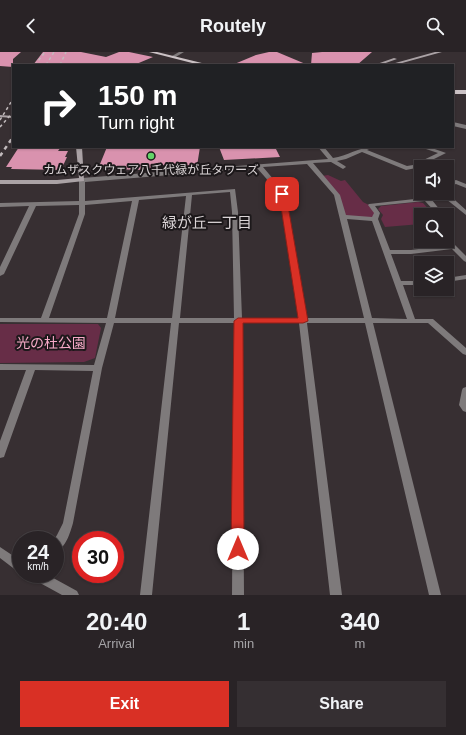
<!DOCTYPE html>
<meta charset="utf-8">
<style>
body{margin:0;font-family:Helvetica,"Noto Sans JP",sans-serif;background:#352f32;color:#f1f3f6;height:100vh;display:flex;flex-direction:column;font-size:15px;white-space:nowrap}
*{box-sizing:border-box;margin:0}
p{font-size:13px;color:#a5a4a7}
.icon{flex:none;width:22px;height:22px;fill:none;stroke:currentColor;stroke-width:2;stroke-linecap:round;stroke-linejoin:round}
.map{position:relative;height:543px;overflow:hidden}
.side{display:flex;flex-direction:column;background:#292326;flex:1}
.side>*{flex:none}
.top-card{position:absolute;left:12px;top:12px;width:442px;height:84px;border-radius:0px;box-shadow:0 1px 3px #0004,0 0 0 1px #454043;background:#202124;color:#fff;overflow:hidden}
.buttons{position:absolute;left:414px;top:108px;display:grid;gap:8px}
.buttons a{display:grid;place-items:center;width:40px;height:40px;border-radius:0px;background:#292326;box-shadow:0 1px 3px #0004,0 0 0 1px #454043;font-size:20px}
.speed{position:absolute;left:12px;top:479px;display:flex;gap:8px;font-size:20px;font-weight:700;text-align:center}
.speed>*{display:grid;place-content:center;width:52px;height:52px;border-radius:50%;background:#292326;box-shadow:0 1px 3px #0004,0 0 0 1px #454043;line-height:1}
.speed small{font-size:10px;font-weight:400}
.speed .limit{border:6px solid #d22;background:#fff;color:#111}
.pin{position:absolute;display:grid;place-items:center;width:34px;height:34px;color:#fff;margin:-17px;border-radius:8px;box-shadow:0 2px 6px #0006}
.me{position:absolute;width:44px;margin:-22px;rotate:0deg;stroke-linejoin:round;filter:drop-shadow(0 0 3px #0008)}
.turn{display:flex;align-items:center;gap:14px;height:84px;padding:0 20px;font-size:18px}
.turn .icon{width:52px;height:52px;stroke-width:2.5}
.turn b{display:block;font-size:28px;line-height:34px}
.eta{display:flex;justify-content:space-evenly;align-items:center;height:68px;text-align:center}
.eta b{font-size:24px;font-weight:700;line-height:28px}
.primary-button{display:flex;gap:8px;margin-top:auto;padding:8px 20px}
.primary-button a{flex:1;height:46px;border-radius:0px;background:#d93025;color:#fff;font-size:16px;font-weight:700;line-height:46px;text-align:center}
.primary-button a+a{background:#352f32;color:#f1f3f6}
header{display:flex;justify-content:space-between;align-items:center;height:52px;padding:0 20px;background:#292326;font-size:18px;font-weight:700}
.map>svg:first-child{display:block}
.green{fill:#672d47}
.building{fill:#d992ae}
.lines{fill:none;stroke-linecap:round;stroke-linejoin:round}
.street{fill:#7e7a7b;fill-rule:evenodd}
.secondary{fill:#aaa2a5;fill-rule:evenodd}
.primary{fill:#cbc2c5;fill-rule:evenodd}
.rail-far1{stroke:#c2bbbd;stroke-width:1.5;stroke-dasharray:3 3;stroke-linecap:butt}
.rail{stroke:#c2bbbd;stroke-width:2.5;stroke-dasharray:4 4;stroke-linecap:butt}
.route{fill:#d93025;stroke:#8d1f18}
.poi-dot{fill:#63d468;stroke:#1c181a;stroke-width:1.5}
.labels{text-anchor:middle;stroke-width:4;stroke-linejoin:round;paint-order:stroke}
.far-poi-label{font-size:12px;fill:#dbd5d7;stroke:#1c181a}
.park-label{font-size:14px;fill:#f7aac8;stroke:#1c181a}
.neighbourhood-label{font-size:15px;fill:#dbd5d7;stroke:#1c181a}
</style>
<header><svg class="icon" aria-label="back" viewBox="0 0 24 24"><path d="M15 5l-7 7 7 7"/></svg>Routely<svg class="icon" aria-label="search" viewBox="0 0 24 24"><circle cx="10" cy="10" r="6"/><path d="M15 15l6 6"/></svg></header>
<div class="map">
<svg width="466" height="543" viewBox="0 0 466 543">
<rect width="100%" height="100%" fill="#372f32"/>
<!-- green -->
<path class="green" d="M328,123L341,129L345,128L363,150L369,153L376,161L374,166L344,164L338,143L322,124Z
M418,150L423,151L434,163H421V172L385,175L381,167L383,163L378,157L381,154Z
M0,272H98L101,276L95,306L84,310L0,311Z"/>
<!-- building -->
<path class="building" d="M0,0H21L13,7V15L0,14Z
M43,0H81L106,5L119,0H129L153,5L134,13H33Z
M269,0H277L308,13H232L256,3Z
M322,0H372L357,13H311L312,1Z
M19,95H61L58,99H68L65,105H67L61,118L11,117L12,115H6Z
M107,95H200L197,114L153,113L151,118L98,117Z
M219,95H275L280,105L224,108Z"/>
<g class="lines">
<!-- street -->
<path class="street" d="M179,0H184L174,6H172V4Z
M453,70L466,73V77L453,74Z
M318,95H324L333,106C347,104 359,95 373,95L367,98L407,114L413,113L438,101L420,95H429L446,101L416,116L406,118L362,100L346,107L337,109L345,114L346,115L343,117L331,110L313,111L340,143L346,163L372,165L374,161L368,153L369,152L442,144L440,141H447L466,158V163L446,147L432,148L444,163H438L425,149L375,154L380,161L378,167L390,198H411L448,193L444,189H447V186L449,187L466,204V210L464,209L452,197L411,202H391L401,229H421V233H403L415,267H433L466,296V303L463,302L428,271H373L441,543H429L365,271H307L342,543H330L299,271H242L244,543H232L234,271H179L152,543H140L171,271H114L102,316L73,471C70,481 66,496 55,500V488H54L57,483L63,471L93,319L35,318L5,402L4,405L0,406V389L26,318H0V312L94,313L106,271L0,270V266H41L79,162V153L36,154L4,222L0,224V215L29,154L0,155V151L79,149V128L82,126L328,107ZM307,112L334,143L364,266H307L285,141L263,115ZM257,116L279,141L299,266H242L238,160L235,137L85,149V130ZM230,140L232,160L234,266H180L192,143ZM186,144L172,266H115L139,148ZM132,149L107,266H49L85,162V153ZM347,167L372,169L407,267L372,266Z
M456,128L466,132V136L456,132L447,135V131Z
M447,168L451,171V173L447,174Z
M466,223V227L447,230V226Z
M466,335V360L463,359L459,353L462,338L463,336Z
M0,495L21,509V520L17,519L0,506Z
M29,522H46L77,539L79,543H62L31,526Z"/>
<!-- secondary -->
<path class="secondary" d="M435,0H442L395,13H388Z
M394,6L397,7L380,13H374Z
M0,63L13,64V66L0,65Z
M76,95H82L84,129L57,132H0V128H57L79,126Z"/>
<!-- primary -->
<path class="primary" d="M149,0H157L210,13H200Z
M453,38H466V42H453Z"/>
<!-- rail-far1 -->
<path class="rail-far1" d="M35,13L45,0
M46,13L54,0
M60,13L66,0
M0,68L13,47
M0,75L13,60"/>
<!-- rail -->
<path class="rail" d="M0,104L13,85"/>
</g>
<!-- route -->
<path class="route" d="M282,139L286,142L308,269L303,271H243L244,497L242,501L238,503L233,501L231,497L234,269L238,266H298L279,142Z"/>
<!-- markers -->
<circle class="poi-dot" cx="151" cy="104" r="4"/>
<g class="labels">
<!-- far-poi labels -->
<g class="far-poi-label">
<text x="151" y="122">カムザスクウェア八千代緑が丘タワーズ</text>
</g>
<!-- park labels -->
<g class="park-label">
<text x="51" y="296">光の杜公園</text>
</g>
<!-- neighbourhood labels -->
<g class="neighbourhood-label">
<text x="207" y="176">緑が丘一丁目</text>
</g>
</g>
</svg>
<div class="buttons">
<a><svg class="icon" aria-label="sound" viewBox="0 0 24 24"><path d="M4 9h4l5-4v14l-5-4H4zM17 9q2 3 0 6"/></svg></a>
<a><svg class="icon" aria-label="search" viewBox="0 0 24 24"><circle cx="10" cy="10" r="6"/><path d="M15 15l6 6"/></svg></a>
<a><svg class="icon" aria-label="layers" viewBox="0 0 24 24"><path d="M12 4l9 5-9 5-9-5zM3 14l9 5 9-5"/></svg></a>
</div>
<div class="speed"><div>24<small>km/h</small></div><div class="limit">30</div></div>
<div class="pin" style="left:282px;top:142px;background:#d93025"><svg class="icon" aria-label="arrive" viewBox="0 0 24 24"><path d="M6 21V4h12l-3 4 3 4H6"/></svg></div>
<svg class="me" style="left:238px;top:497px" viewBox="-20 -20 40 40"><circle r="19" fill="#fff"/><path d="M0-13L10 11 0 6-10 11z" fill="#d93025"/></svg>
<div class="top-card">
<div class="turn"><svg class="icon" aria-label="right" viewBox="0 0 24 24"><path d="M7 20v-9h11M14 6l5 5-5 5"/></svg><div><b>150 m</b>Turn right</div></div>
</div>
</div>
<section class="side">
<div class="eta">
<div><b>20:40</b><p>Arrival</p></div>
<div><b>1</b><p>min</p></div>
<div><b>340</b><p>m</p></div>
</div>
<div class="primary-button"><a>Exit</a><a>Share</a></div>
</section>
